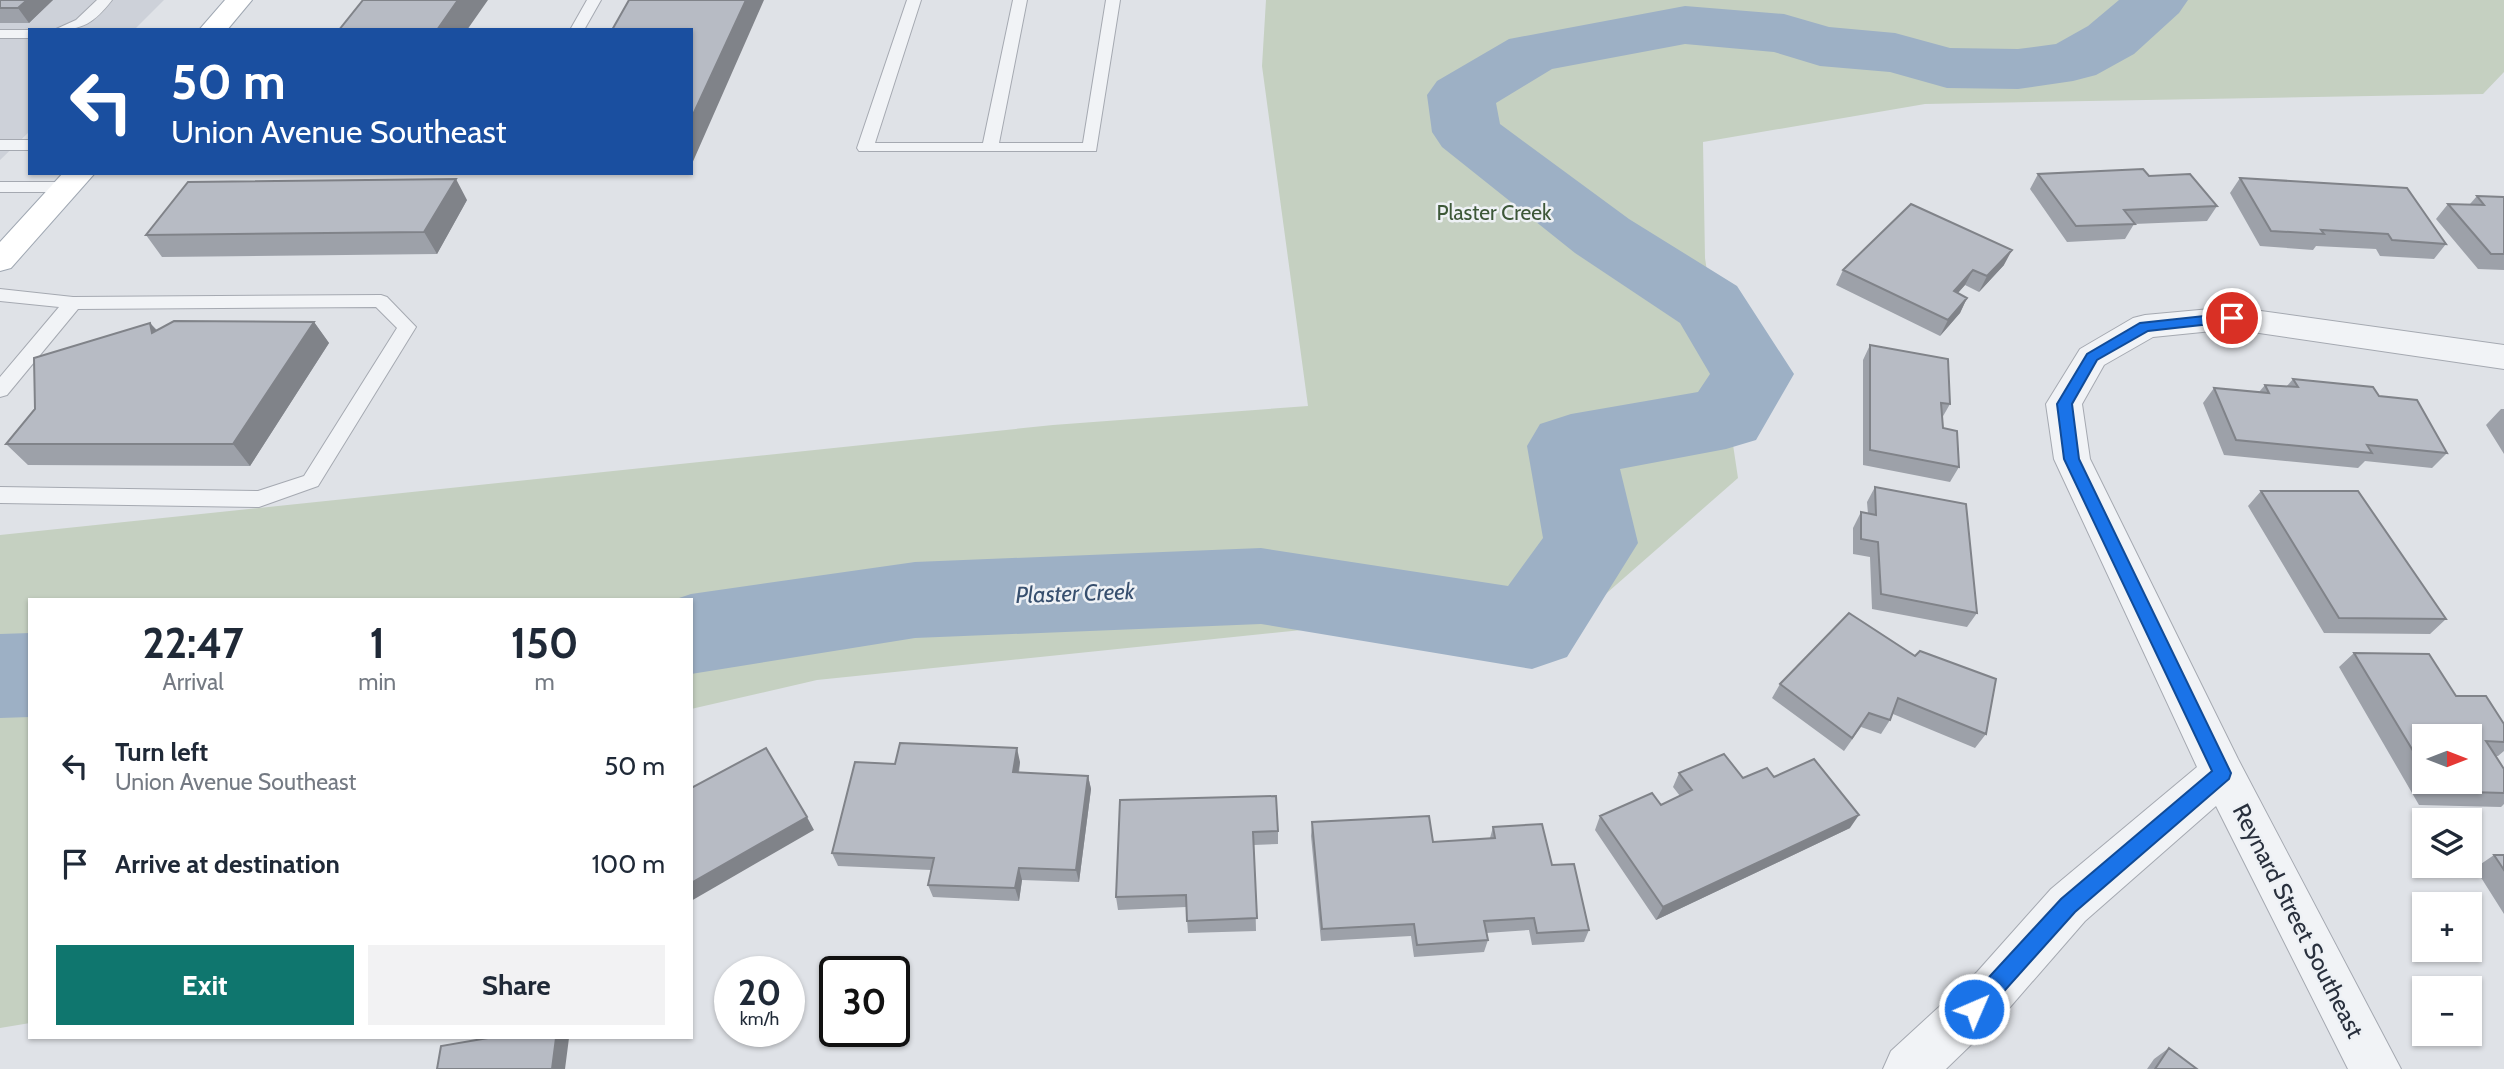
<!DOCTYPE html>
<meta charset="utf-8">
<style>
body{margin:0;font-family:Cabin,sans-serif;background:#f2f2f3;color:#1f2937;height:100vh;display:flex;flex-direction:column;font-size:26px;white-space:nowrap}
*{box-sizing:border-box;margin:0}
p{font-size:23px;color:#747a83}
.icon{flex:none;width:38px;height:38px;fill:none;stroke:currentColor;stroke-width:2;stroke-linecap:round;stroke-linejoin:round}
.map{position:relative;flex:1;overflow:hidden}
.drawer{position:absolute;left:28px;top:598px;width:665px;height:441px;display:flex;flex-direction:column;background:#fff;border-radius:0px;box-shadow:0 2px 5px #0004}
.drawer>*{flex:none}
.top-card{position:absolute;left:28px;top:28px;width:665px;height:147px;border-radius:0px;box-shadow:0 2px 5px #0004;background:#1a4fa0;color:#fff;overflow:hidden}
.needle{width:46px;rotate:90deg}
.fabs{position:absolute;left:2412px;top:724px;display:grid;gap:14px}
.fabs a{display:grid;place-items:center;width:70px;height:70px;border-radius:0px;background:#fff;box-shadow:0 2px 5px #0004;font-size:35px}
.speed{position:absolute;left:714px;top:956px;display:flex;gap:14px;font-size:35px;font-weight:700;text-align:center}
.speed>*{display:grid;place-content:center;width:91px;height:91px;border-radius:50%;background:#fff;box-shadow:0 2px 5px #0004;line-height:1}
.speed small{font-size:18px;font-weight:400}
.speed .limit{border:4px solid #111;border-radius:10px;background:#fff;color:#111}
.pin{position:absolute;display:grid;place-items:center;width:60px;height:60px;color:#fff;margin:-30px;border:4px solid #fff;border-radius:50%;box-shadow:0 2px 7px #0007}
.me{position:absolute;width:77px;margin:-38px;rotate:45deg;stroke-linejoin:round;filter:drop-shadow(0 0 5px #0008)}
.turn{display:flex;align-items:center;gap:24px;height:147px;padding:0 28px;font-size:32px}
.turn .icon{width:91px;height:91px;stroke-width:2.5}
.turn b{display:block;font-size:49px;line-height:60px}
.eta{display:flex;justify-content:space-evenly;align-items:center;height:119px;text-align:center}
.eta b{font-size:42px;font-weight:700;line-height:49px}
.cta{display:flex;gap:14px;margin-top:auto;padding:14px 28px}
.cta a{flex:1;height:80px;border-radius:0px;background:#0f766e;color:#fff;font-size:28px;font-weight:700;line-height:80px;text-align:center}
.cta a+a{background:#f2f2f3;color:#1f2937}
ul{padding:0;list-style:none}
li{display:flex;align-items:center;gap:21px;height:98px;padding:0 28px}
li div{flex:1}
li b{display:block;font-size:26px}
li em{font-style:normal}
.map>svg:first-child{display:block}
.built{fill:#cdd1d9}
.green{fill:#c5d0c1}
.lines{fill:none;stroke-linecap:round;stroke-linejoin:round}
.river{fill:#9db0c5;fill-rule:evenodd}
.service-casing{stroke:#a5a9b1;stroke-width:2}
.minor-casing{stroke:#a5a9b1;stroke-width:2}
.primary-casing{stroke:#9fa7b2;stroke-width:2}
.service{fill:#f1f3f6;fill-rule:evenodd}
.minor{fill:#f1f3f6;fill-rule:evenodd}
.primary{fill:#fff;fill-rule:evenodd}
.wall{fill:#9da1a9;fill-rule:evenodd}
.shaded-wall{fill:#808389}
.building{fill:#b7bbc4;stroke:#808389;stroke-width:2}
.route{fill:#1a73e8;stroke:#114b97;stroke-width:2}
.labels{text-anchor:middle;stroke-width:5;stroke-linejoin:round;paint-order:stroke}
.park-label{font-size:21px;fill:#3d5838;stroke:#eef1f5}
.water-label{font-size:23px;font-style:italic;fill:#374f6e;stroke:#eef1f5}
.near-street-label{font-size:24px;fill:#29303d;stroke:#eef1f5}
</style>
<div class="map">
<svg width="2504" height="1069" viewBox="0 0 2504 1069">
<rect width="100%" height="100%" fill="#dfe2e7"/>
<!-- built -->
<path class="built" d="M0,0H164L134,30H30V131L0,160Z"/>
<!-- green -->
<path class="green" d="M1266,0H2504V72L2483,94L1925,104L1703,142L1705,258L1738,478L1600,599L817,680L691,709V600H30V1023L0,1028V535L1053,425L1308,406L1262,66Z"/>
<g class="lines">
<!-- river -->
<path class="river" d="M2119,0H2188L2179,13L2134,54L2096,75L2073,81L2018,89L1947,88L1890,72L1820,66L1774,52L1685,44L1552,69L1496,103L1500,124L1629,219L1737,286L1794,374L1756,440L1726,449L1620,469L1638,543L1567,657L1532,669L1261,624L915,638L691,674V600H673L691,594L915,562L1261,548L1508,586L1543,538L1527,446L1540,424L1571,414L1698,392L1710,374L1680,323L1575,253L1442,147L1432,132L1427,95L1437,81L1509,39L1685,6L1784,14L1829,27L1895,33L1950,48L2018,49L2056,44L2088,26Z
M30,633V717L0,718V634Z"/>
<!-- service casing -->
<g class="service-casing">
<path id="service" d="M97,0H112C94,23 83,30 54,30L76,20Z
M587,0H601L584,30H570Z
M907,0H921L875,143H983L1013,0H1027L999,143H1083L1106,0H1120L1096,151H859L857,148Z
M0,30H31L30,38H0Z
M0,140H30V150H0Z
M0,182H68L76,187L68,192H0Z
M0,289L73,297L381,295L387,297L416,327L318,486L259,507L0,503V487L258,491L304,476L397,328L376,307L78,309L7,395L0,397V377L59,307L0,301Z"/>
</g>
<!-- minor casing -->
<g class="minor-casing">
<path id="minor" d="M2232,307L2504,345V369L2232,329L2153,337L2104,365L2082,404L2090,459L2238,759L2401,1069H2348L2216,806L2085,921L2011,1006L1946,1069H1883L1891,1051L1977,972L2051,889L2197,767L2054,459L2046,404L2080,349L2133,318L2145,315Z"/>
</g>
<!-- primary casing -->
<g class="primary-casing">
<path id="primary" d="M225,0H252L227,30H199Z
M63,173H95L11,268L0,271V242Z"/>
</g>
<!-- service -->
<use href="#service" class="service"/>
<!-- minor -->
<use href="#minor" class="minor"/>
<!-- primary -->
<use href="#primary" class="primary"/>
</g>
<!-- wall -->
<path class="wall" d="M0,0H53L29,23H0Z
M2038,174L2149,176L2217,206L2207,221L2134,224L2125,239L2067,242L2030,189Z
M2240,178L2446,244L2434,259L2380,256L2376,249L2316,246L2313,250L2260,246L2230,193Z
M2477,196L2504,197V270L2478,269L2436,219L2448,204H2470Z
M467,200L437,254L162,257L146,235Z
M2004,265L1979,292L1965,285L1958,293L1967,298L1960,313L1940,336L1836,285L1843,270Z
M314,322L329,343L250,466L28,465L6,444L150,323L157,330Z
M1870,345L1950,404L1942,418L1943,428L1959,467L1950,482L1863,465V360Z
M2293,379L2379,396L2447,453L2432,468L2365,461L2358,468L2224,455L2203,403L2214,388L2259,392L2265,385L2287,386Z
M2501,409H2504V454L2486,425Z
M1875,487L1977,613L1967,627L1872,609L1870,557L1853,554V528L1861,512L1868,514L1867,502Z
M2261,491L2446,619L2430,634L2324,633L2248,506Z
M1849,613L1986,734L1975,748L1893,714L1890,720L1881,734L1861,727L1844,751L1772,698L1780,684Z
M2354,653L2456,696L2504,724V751L2498,756H2495L2504,769V804L2501,807L2419,805L2339,667ZM2424,737L2469,782H2424Z
M1020,762L1019,773L1088,776L1091,789L1079,882L1022,880L1019,901L933,897L928,885L931,870L838,866L832,853L895,764Z
M1679,773L1743,778L1774,777L1850,828L1656,920L1595,830L1600,816L1661,805L1680,796L1673,787Z
M1120,800L1278,831V844L1254,845L1256,931L1188,933L1186,907L1118,910L1116,897Z
M1312,822L1433,842L1490,838L1493,827L1552,865L1589,930L1584,942L1532,945L1529,930L1486,933L1488,940L1484,952L1414,957L1411,936L1321,941L1311,836Z
M2494,855H2504V914L2475,868Z
M2169,1048L2197,1069H2147L2154,1059Z"/>
<!-- shaded-wall -->
<path class="shaded-wall" d="M27,0H53L29,23L18,8Z
M458,0H488L467,30H437Z
M746,0H764L691,166V119Z
M456,179L467,200L437,254L424,232Z
M2012,250L2004,265L1979,292L1987,276Z
M1973,270L1965,285L1946,306L1954,291Z
M1967,298L1960,313L1940,336L1948,320Z
M314,322L329,343L250,466L233,444Z
M150,323L168,344L152,333Z
M1017,748L1020,762L1016,786L1013,772Z
M1088,776L1091,789L1079,882L1076,870Z
M1859,815L1850,828L1656,920L1663,907Z
M807,817L814,830L691,901V883Z
M1019,868L1022,880L1019,901L1015,888Z
M556,1038H569L565,1069H552Z"/>
<!-- building -->
<path class="building" d="M0,0H27L18,8H0Z
M363,0H458L437,30H339Z
M629,0H746L691,119V30H612Z
M2143,169L2149,176L2190,174L2217,206L2124,210L2135,224L2076,226L2038,174Z
M2240,178L2407,188L2446,244L2392,240L2388,234L2321,230L2324,234L2271,231Z
M456,179L424,232L146,235L188,182Z
M2477,196L2504,197V254H2491L2448,204L2484,205Z
M1911,204L2012,250L1987,276L1973,270L1954,291L1967,298L1948,320L1843,270Z
M174,321L314,322L233,444H6L35,409L34,358L150,323L152,333Z
M1870,345L1948,359L1950,404L1941,403L1943,428L1957,431L1959,467L1870,450Z
M2293,379L2373,387L2379,396L2417,400L2447,453L2367,445L2372,453L2236,440L2214,388L2269,393L2265,385L2298,387Z
M1875,487L1966,504L1977,613L1881,594L1878,542L1861,539V512L1876,515Z
M2261,491H2358L2446,619L2339,618Z
M1849,613L1915,656L1920,651L1996,679L1986,734L1898,698L1890,720L1869,713L1852,738L1780,684Z
M2354,653L2429,654L2456,696H2486L2504,724V742L2486,741L2504,769V793L2437,791L2431,782H2469V737H2424V769Z
M900,743L1017,748L1013,772L1088,776L1076,870L1019,868L1015,888L928,885L934,858L832,853L855,762L895,764Z
M766,748L807,817L691,883V788Z
M1724,754L1743,778L1767,768L1774,777L1814,759L1859,815L1663,907L1600,816L1652,793L1661,805L1692,790L1679,773Z
M1276,796L1278,831L1253,832L1257,918L1187,921L1186,895L1116,897L1120,800Z
M1429,816L1433,842L1495,838L1493,827L1542,824L1552,865L1574,864L1589,930L1537,933L1534,918L1484,921L1488,940L1417,945L1414,924L1322,929L1312,822Z
M2494,855H2504V870Z
M488,1038H556L552,1069H437L441,1046Z
M2169,1048L2197,1069H2155Z"/>
<!-- route -->
<path class="route" d="M2232,313L2239,318L2237,321L2148,331L2097,360L2072,404L2079,459L2231,773L2229,779L2075,912L1982,1016L1974,1019L1967,1016L1964,1009L1967,1001L2061,899L2212,771L2064,459L2057,404L2087,354L2140,323Z"/>
<g class="labels">
<!-- park labels -->
<g class="park-label">
<text x="1494" y="220">Plaster Creek</text>
</g>
<!-- water labels -->
<g class="water-label">
<text transform="translate(1075 593) rotate(-2)" y="8">Plaster Creek</text>
</g>
<!-- near-street labels -->
<g class="near-street-label">
<text transform="translate(2298 921) rotate(63)" y="8">Reynard Street Southeast</text>
</g>
</g>
</svg>
<div class="fabs">
<a><svg class="needle" viewBox="-14 -14 28 28"><path d="M0-13l5 13h-10z" fill="#e53935"/><path d="M0 13l5-13h-10z" fill="#747a83"/></svg></a>
<a><svg class="icon" aria-label="layers" viewBox="0 0 24 24"><path d="M12 4l9 5-9 5-9-5zM3 14l9 5 9-5"/></svg></a>
<a>+</a>
<a>−</a>
</div>
<div class="speed"><div>20<small>km/h</small></div><div class="limit">30</div></div>
<div class="pin" style="left:2232px;top:318px;background:#d93025"><svg class="icon" aria-label="arrive" viewBox="0 0 24 24"><path d="M6 21V4h12l-3 4 3 4H6"/></svg></div>
<svg class="me" style="left:1974px;top:1009px" viewBox="-20 -20 40 40"><circle r="17" fill="#1a73e8" stroke="#fff" stroke-width="3"/><path d="M0-11L8 9 0 5-8 9z" fill="#fff"/></svg>
<div class="top-card">
<div class="turn"><svg class="icon" aria-label="left" viewBox="0 0 24 24"><path d="M17 20v-9H6M10 6l-5 5 5 5"/></svg><div><b>50 m</b>Union Avenue Southeast</div></div>
</div>
<section class="drawer">
<div class="eta">
<div><b>22:47</b><p>Arrival</p></div>
<div><b>1</b><p>min</p></div>
<div><b>150</b><p>m</p></div>
</div>
<ul>
<li><svg class="icon" aria-label="left" viewBox="0 0 24 24"><path d="M17 20v-9H6M10 6l-5 5 5 5"/></svg><div><b>Turn left</b><p>Union Avenue Southeast</p></div><em>50 m</em></li>
<li><svg class="icon" aria-label="arrive" viewBox="0 0 24 24"><path d="M6 21V4h12l-3 4 3 4H6"/></svg><div><b>Arrive at destination</b></div><em>100 m</em></li>
</ul>
<div class="cta"><a>Exit</a><a>Share</a></div>
</section>
</div>
